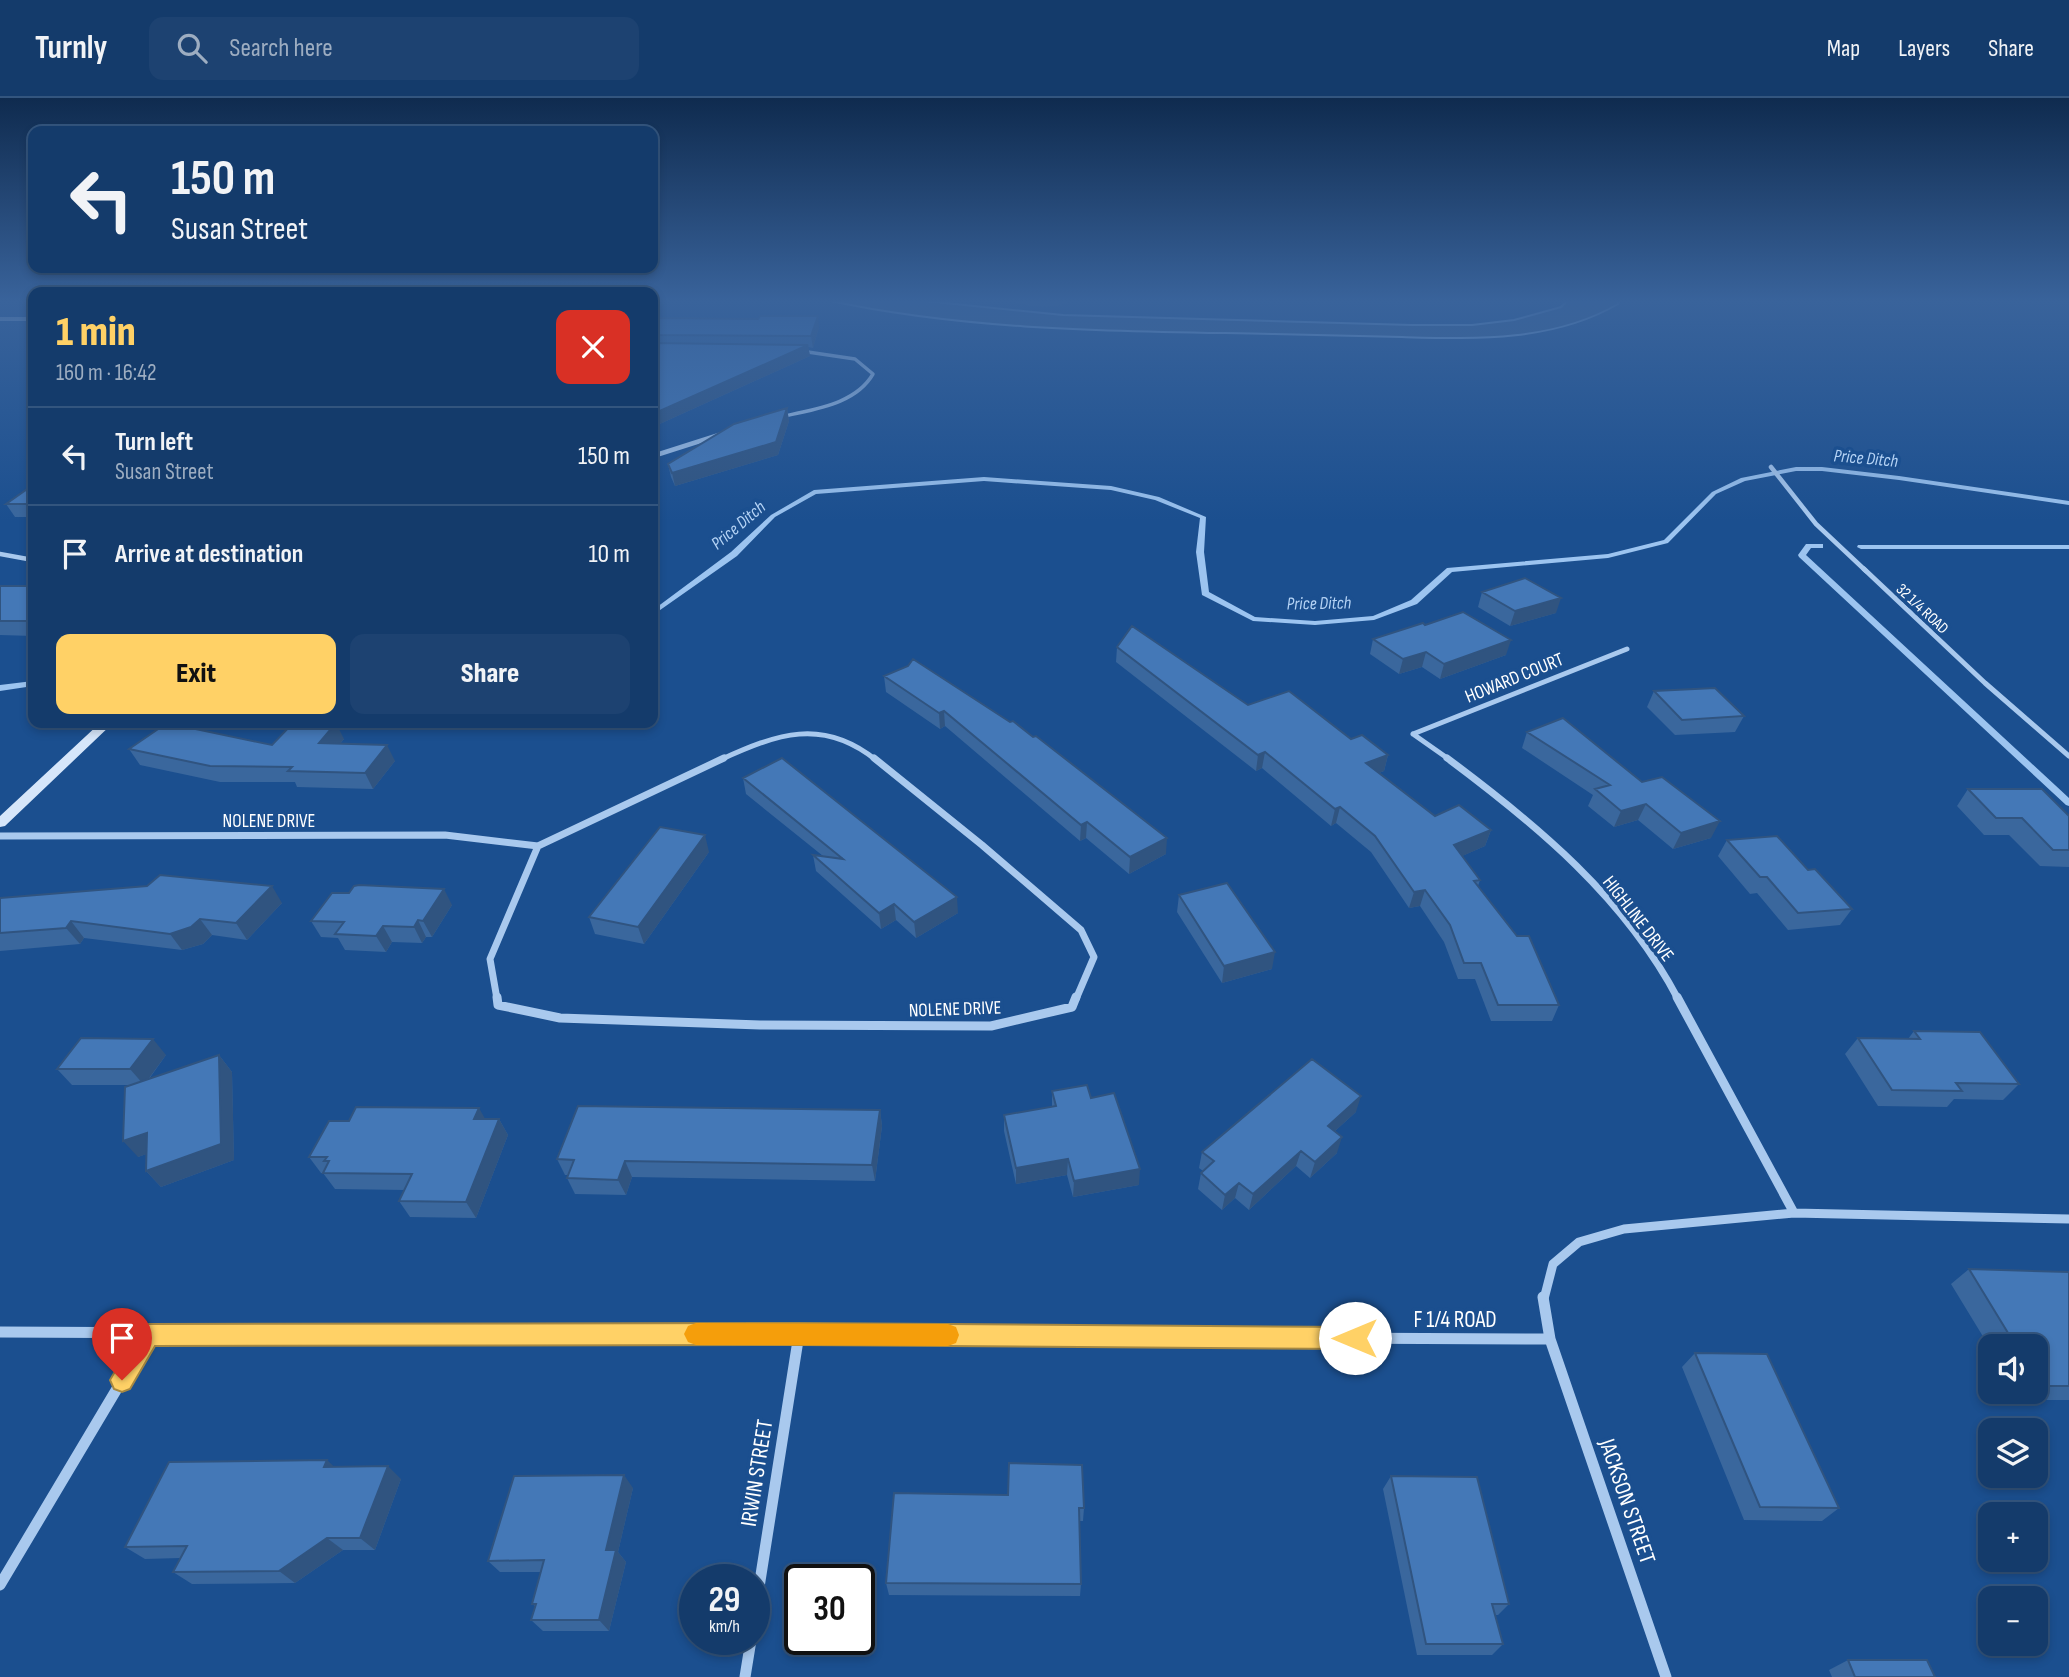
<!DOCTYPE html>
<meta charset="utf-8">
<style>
body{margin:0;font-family:"Sofia Sans Condensed",sans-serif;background:#1d4271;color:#f1f3f6;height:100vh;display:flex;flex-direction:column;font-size:26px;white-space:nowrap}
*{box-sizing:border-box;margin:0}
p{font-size:23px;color:#9dadc1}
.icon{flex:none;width:38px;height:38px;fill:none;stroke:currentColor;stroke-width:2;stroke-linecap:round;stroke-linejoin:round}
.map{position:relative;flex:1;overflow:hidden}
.drawer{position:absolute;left:28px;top:189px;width:630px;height:441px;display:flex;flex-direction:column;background:#143b6b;border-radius:14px;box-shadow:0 4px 10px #0003,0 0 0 2px #33557e}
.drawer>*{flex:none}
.guide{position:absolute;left:28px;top:28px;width:630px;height:147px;border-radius:14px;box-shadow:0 4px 10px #0003,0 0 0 2px #33557e;background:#143b6b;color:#f1f3f6;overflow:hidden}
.fabs{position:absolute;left:1978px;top:1236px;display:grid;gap:14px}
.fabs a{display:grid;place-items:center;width:70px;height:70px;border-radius:14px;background:#143b6b;box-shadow:0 4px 10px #0003,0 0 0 2px #33557e;font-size:35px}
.speed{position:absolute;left:679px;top:1466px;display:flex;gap:14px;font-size:35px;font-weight:700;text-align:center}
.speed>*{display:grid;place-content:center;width:91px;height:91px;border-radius:50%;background:#143b6b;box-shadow:0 4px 10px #0003,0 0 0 2px #33557e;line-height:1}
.speed small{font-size:18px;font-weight:400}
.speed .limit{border:4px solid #111;border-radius:10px;background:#fff;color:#111}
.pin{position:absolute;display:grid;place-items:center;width:60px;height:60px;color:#fff;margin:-72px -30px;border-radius:50% 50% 50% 0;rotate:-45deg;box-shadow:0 0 7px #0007}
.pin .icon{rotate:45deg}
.me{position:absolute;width:77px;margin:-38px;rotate:270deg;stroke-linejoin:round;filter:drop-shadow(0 0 5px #0008)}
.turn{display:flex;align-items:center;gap:24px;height:147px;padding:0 28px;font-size:32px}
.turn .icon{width:91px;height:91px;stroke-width:2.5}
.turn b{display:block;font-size:49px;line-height:60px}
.round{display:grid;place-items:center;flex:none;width:74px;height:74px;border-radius:14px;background:#1d4271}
.overview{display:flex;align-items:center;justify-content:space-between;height:119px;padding:0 28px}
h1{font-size:42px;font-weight:800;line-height:52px;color:#ffd166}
.action{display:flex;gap:14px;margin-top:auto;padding:14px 28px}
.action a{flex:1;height:80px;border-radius:14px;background:#ffd166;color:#111;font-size:28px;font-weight:800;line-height:80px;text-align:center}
.action a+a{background:#1d4271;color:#f1f3f6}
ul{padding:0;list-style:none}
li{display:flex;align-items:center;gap:21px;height:98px;padding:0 28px;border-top:2px solid #33557e}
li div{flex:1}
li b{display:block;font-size:26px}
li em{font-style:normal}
header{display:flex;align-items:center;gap:42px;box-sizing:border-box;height:98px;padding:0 35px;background:#143b6b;border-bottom:2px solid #33557e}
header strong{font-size:33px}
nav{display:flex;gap:38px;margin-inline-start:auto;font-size:24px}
.search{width:490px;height:63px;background:#1d4271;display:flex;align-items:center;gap:18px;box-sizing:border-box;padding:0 24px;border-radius:14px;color:#9dadc1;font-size:26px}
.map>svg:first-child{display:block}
.water{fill:#3c6290;stroke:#9cc4f0;stroke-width:2}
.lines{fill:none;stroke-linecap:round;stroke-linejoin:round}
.stream{fill:#9cc4f0;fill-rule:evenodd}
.canal{fill:#3c6290;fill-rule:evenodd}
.street-far5{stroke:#a9c9ee;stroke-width:3.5}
.street-far4{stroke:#a9c9ee;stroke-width:4.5}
.street-far3{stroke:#a9c9ee;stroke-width:5}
.street-far2{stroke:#a9c9ee;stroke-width:7}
.street-far1{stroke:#a9c9ee;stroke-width:9}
.street{stroke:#a9c9ee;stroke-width:11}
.secondary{fill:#d6e6fa;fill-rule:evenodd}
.wall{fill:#3a679d}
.shaded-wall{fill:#305480}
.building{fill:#4478b7;stroke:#305480;stroke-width:2}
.route{fill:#ffd166;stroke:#a68842;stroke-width:2}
.slow{fill:#f59e0b}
.labels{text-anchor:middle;stroke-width:7;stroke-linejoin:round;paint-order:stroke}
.far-street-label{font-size:16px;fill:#fff;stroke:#1b4f8f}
.far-water-label{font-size:18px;font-style:italic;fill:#b5d3f5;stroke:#1b4f8f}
.street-label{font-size:19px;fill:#fff;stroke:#1b4f8f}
.near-street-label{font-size:23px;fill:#fff;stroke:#1b4f8f}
</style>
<header>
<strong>Turnly</strong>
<div class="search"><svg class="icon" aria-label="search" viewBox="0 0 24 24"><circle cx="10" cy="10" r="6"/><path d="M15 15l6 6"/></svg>Search here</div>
<nav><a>Map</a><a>Layers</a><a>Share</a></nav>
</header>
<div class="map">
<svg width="2069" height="1579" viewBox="0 0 2069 1579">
<rect width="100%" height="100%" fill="#1b4f8f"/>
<!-- water -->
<path class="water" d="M826,202H916L1063,217L1412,227H1472L1514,222L1561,209L1568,202H1619L1618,206C1553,244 1475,241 1402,239C1359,238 1317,237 1274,236C1125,233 973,234 826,202Z"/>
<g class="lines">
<!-- stream -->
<path class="stream" d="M1796,369H1822L1899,378L2069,403V407L1899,382L1822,373H1796L1745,383L1716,396L1668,445L1608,460L1452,474L1417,506L1374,522L1315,527L1253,523L1202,497L1196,454L1200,420L1155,402L1111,392L984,383L816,396L775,419L737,458L653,517V512L731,454L771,417L814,392L984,379L1111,388L1159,399L1206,419L1204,454L1209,494L1255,519L1315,523L1373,518L1411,502L1447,470L1608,456L1664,442L1712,394L1741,380Z
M1806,446H1823V450H1811L1806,457L2069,700V708L2066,707L1799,459L1798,457Z
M1858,447H2069V451H1861L1857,449Z
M33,583V588L0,593V587Z"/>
<!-- canal -->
<path class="canal" d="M1015,202H1071C1062,211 1024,211 1015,202Z"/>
<!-- street-far5 -->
<path class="street-far5" d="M781,319C813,311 855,307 873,276L855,261L801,253"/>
<!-- street-far4 -->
<path class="street-far4" d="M653,358L722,336
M1771,369L1816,426L1866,473
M0,456L33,462"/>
<!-- street-far3 -->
<path class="street-far3" d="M1864,471L1985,585L2069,658
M1413,636L1450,662
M1413,636L1627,551
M720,662C777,636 822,619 876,662"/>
<!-- street-far2 -->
<path class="street-far2" d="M874,660L982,747L1081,832L1094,859L1076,901
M1447,660C1537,727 1625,800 1678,901
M0,738L445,737L538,748
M497,901L490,861L538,748L724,660"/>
<!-- street-far1 -->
<path class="street-far1" d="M497,899L498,907L560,920L760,927L991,928L1072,909L1076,899
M1677,899L1794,1115
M1544,1201L1553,1166L1579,1144L1624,1131L1794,1115L2069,1121"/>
<!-- street -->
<path class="street" d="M1543,1199L1550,1241L1666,1579
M0,1234L1550,1241
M0,1487L149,1237
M754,1521L799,1236
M745,1579L751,1542"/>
<!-- secondary -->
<path class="secondary" d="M0,219H33V223H0Z
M100,625H113L5,728L0,729V718Z"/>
</g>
<!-- wall -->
<path class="wall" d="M653,220L819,229L813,250L808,249L810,258L653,329Z
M787,310L789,323L778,357L675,388L671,379L668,366Z
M33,387V419H15L6,406Z
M0,488H33V538L0,537Z
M1482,494L1556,515L1510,528L1478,509Z
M1425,527L1506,557L1440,581L1422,569L1399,576L1370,556L1373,541Z
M1117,549L1248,607L1351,641L1388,657L1384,673L1379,675L1435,718L1491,732L1485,748L1462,758L1480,782L1478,788L1559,907L1552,923H1491L1475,881H1458L1444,844L1420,808L1409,810L1371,754L1336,725L1331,728L1262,670L1256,673L1116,564Z
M908,568L1166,756L1129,776L1086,740L1080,743L945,628L940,631L886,594L884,578Z
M1654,593L1744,618L1735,634L1675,637L1647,609Z
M1527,634L1642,684L1711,740L1673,751L1638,722L1614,729L1588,708L1593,697L1522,650Z
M344,641L340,646L395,663L373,691L297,689L295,684H220L140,667L129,651L272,647Z
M743,680L958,815L916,840L896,822L881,831L816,773L813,757L823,758L746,696Z
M1968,691L2069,718V769L2040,768L2009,737H1984L1957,708Z
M1727,742L1808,772L1852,811L1840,827L1788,832L1757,795L1750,796L1718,758Z
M709,754L644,846L595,836L589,819Z
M1179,797L1272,871L1222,885L1177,814Z
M0,800L282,805L247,842L212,837L203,846L182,852L84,840L80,846L0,853Z
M452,807L432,839H426L422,845L392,844L386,854L345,852L338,840L321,839L311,823Z
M1914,933L2019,986L2003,1002L1954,1001L1947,1009L1878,1008L1845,956L1858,940L1908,941Z
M166,957L149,981L219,957L232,974L234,1062L161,1089L146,1073V1056L138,1059L131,987H72L57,971Z
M1052,993L1091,1000L1139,1087L1073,1099L1067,1077L1016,1086L1004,1033V1017L1052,1009Z
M880,1012L882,1028L875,1083L632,1079L626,1097L575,1096L567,1080L568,1077H565L557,1061Z
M1356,1014L1335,1033L1337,1055L1310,1080L1296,1068L1249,1112L1235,1100L1222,1112L1198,1091L1201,1075L1203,1073L1199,1070L1202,1054Z
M485,1021H499L508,1037L476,1120L410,1119L399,1103L405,1092L335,1091L323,1075H321L309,1059Z
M1969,1171L2069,1174V1302H2021L2015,1293H2035V1248H1990V1250L1951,1186Z
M1695,1255L1839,1410L1822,1423L1744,1422L1682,1269Z
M334,1368L401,1381L375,1452H343L295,1485L192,1486L173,1474L180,1460L145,1461L125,1449Z
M1391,1378L1509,1506L1498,1517H1495L1503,1546L1492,1557H1417L1383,1391Z
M633,1390L618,1454L626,1464L609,1533H543L531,1522L535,1508L532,1506L541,1474H500L488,1463Z
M894,1395L1084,1410L1083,1423H1079L1081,1486L1080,1498L889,1497L886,1485Z
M1848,1562L1935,1579H1832L1829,1572Z"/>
<!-- shaded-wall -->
<path class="shaded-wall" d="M818,218L819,229L813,250L811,238Z
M808,247L810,258L653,329V316Z
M787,310L789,323L778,357L675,388L672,375Z
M1561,500L1556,515L1510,528L1515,513Z
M1511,542L1506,557L1440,581L1444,566Z
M1426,554L1422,569L1399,576L1403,561Z
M944,613L945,628L940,631L939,615Z
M336,625L344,641L327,661L319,645Z
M387,647L395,663L373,691L365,675Z
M1265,654L1262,670L1256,673L1258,657Z
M1388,657L1384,673L1362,681L1366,665Z
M1646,706L1638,722L1614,729L1621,713Z
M1340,709L1336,725L1331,728L1335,711Z
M1720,723L1711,740L1673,751L1681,735Z
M1087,724L1086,740L1080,743L1081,727Z
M1491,732L1485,748L1449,764L1454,747Z
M705,737L709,754L644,846L638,829Z
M1167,740L1166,756L1129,776L1130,759Z
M272,788L282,805L247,842L236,825Z
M444,791L452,807L432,839L423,823Z
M1425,792L1420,808L1409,810L1414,794Z
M957,799L958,815L916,840L914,824Z
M894,806L896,822L881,831L879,815Z
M200,821L212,837L203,846L182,852L170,836Z
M418,822L426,839L422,845L414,829Z
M71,823L84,840L80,846L66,830Z
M383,828L392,844L386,854L376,838Z
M1275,854L1272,871L1222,885L1224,868Z
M153,941L166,957L144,987L130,971Z
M219,957L232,974L234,1062L161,1089L146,1073Z
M1361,998L1356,1014L1323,1044L1328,1028Z
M479,1010L488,1026L474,1021Z
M880,1012L882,1028L875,1083L872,1067Z
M499,1021L508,1037L476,1120L466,1104Z
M147,1035L162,1051L138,1059L123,1043Z
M1342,1039L1337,1055L1310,1080L1315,1064Z
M1301,1053L1296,1068L1249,1112L1253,1096Z
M1068,1061L1067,1077L1016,1086V1070Z
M625,1063L632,1079L626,1097L618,1082Z
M1140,1071L1139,1087L1073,1099L1074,1083Z
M1239,1085L1235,1100L1222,1112L1225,1097Z
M327,1362L342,1376L324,1369Z
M388,1368L401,1381L375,1452L360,1440Z
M624,1377L633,1390L618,1454L626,1464L609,1533L599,1522L606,1452Z
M327,1440L343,1452L295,1485L279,1473Z"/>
<!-- building -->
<path class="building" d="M760,218H818L811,238L653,237V220L758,221Z
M653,245L808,247L653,316Z
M787,310L776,344L672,375L668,366L734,326Z
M33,387V406H6Z
M1525,480L1561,500L1515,513L1482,494Z
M0,488H33V523H0Z
M1463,514L1511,542L1444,566L1426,554L1403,561L1373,541L1423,525L1425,527Z
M1132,528L1248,607L1289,593L1351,641L1362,637L1388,657L1366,665L1435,718L1459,707L1491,732L1454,747L1480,782L1474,783L1517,838H1529L1559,907H1498L1481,865H1464L1450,827L1425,792L1414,794L1375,738L1340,709L1335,711L1265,654L1258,657L1117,549Z
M913,561L1010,624L1013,623L1033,639L1036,638L1167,740L1130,759L1087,724L1081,727L944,613L939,615L884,578L908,568Z
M1715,590L1744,618L1682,622L1654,593Z
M1563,620L1642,684L1662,679L1720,723L1681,735L1646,706L1621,713L1595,691L1610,687L1527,634Z
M167,625L272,647L293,625H336L319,645L387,647L365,675L288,673L292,669L210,668L129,651Z
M782,660L957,799L914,824L894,806L879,815L813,757L843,761L743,680Z
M1968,691H2042L2069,718V752H2053L2022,720H1996Z
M660,729L705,737L638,829L589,819Z
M1777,738L1808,772L1815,771L1852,811L1798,815L1767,779H1760L1727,742Z
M160,777L272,788L236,825L200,821L191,829L170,836L71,823L66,830L0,835V800L147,788Z
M1227,785L1275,854L1224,868L1179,797Z
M359,787L444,791L423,823L418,822L414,829L383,828L376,838L335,836L344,824L311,823L332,795H349L354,788Z
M1914,933L1980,934L2019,986L1956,985L1962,993L1892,992L1858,940L1920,941Z
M81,940L153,941L130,971H57Z
M219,957L221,1046L146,1073L147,1035L123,1043L125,989Z
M1312,961L1361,998L1328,1028L1342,1039L1315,1064L1301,1053L1253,1096L1239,1085L1225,1097L1201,1075L1214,1063L1202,1054Z
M1087,987L1091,1000L1114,995L1140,1071L1074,1083L1068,1061L1016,1070L1004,1017L1056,1008L1052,993Z
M578,1008L880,1012L872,1067L625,1063L618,1082L567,1080L574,1062L557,1061Z
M356,1009L479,1010L474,1021H499L466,1104L399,1103L412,1076L323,1075L329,1063H324L327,1059H309L329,1023H349Z
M1969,1171L2069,1174V1288H2041L2035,1279V1248H2016Z
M1695,1255L1767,1256L1839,1410L1760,1409Z
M327,1362L324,1369L388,1368L360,1440H327L279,1473L173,1474L187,1448L125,1449L169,1364Z
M1009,1365L1082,1367L1084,1410H1079L1081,1486L886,1485L894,1395L1008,1397Z
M624,1377L606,1452H616L599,1522H531L536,1506H532L544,1462L488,1463L514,1378Z
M1391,1378L1477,1379L1509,1506H1492L1503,1546H1426Z
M1848,1562H1927L1935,1579H1855Z"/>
<!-- sky -->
<linearGradient id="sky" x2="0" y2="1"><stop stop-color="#0f2b4f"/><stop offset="0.48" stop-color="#39639b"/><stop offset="1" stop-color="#39639b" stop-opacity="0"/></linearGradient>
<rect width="2069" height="423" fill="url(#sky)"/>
<!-- route -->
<path class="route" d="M799,1225L1355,1229L1363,1232L1367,1240L1363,1248L1355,1251L799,1247L155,1248L130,1291L122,1294L114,1291L110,1282L141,1229L149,1226Z"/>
<!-- slow -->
<path class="slow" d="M696,1225L948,1226L956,1229L959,1237L956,1245L948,1248L696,1247L688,1244L684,1236L688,1228Z"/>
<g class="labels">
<!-- far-street labels -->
<g class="far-street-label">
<text transform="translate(1923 510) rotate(43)" y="6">32 1/4 ROAD</text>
</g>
<!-- far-water labels -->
<g class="far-water-label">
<text transform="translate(1866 360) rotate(5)" y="6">Price Ditch</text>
<text transform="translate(738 427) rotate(-40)" y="6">Price Ditch</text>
<text transform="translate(1319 505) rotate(-1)" y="6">Price Ditch</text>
</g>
<!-- street labels -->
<g class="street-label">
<text transform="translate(1514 579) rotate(-22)" y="7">HOWARD COURT</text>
<text x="269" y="729">NOLENE DRIVE</text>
<text transform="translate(1639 820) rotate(52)" y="7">HIGHLINE DRIVE</text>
<text transform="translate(955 910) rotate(-2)" y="7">NOLENE DRIVE</text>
</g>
<!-- near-street labels -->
<g class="near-street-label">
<text x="1455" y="1229">F 1/4 ROAD</text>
<text transform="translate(756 1375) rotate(-81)" y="8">IRWIN STREET</text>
<text transform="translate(1628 1403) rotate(71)" y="8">JACKSON STREET</text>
</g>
</g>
</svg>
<div class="fabs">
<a><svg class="icon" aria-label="sound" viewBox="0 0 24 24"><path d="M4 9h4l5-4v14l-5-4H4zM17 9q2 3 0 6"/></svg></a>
<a><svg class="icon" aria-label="layers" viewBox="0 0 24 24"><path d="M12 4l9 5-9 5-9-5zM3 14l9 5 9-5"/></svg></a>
<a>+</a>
<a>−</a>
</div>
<div class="speed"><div>29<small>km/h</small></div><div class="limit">30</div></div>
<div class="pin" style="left:122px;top:1282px;background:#d93025"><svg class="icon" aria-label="arrive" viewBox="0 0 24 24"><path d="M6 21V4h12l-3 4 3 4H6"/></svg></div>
<svg class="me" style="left:1355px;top:1240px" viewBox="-20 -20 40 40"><circle r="19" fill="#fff"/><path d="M0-13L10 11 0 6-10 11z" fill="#ffd166"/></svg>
<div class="guide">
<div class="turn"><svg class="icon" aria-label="left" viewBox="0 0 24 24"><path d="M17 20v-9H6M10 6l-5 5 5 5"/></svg><div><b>150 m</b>Susan Street</div></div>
</div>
<section class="drawer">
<div class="overview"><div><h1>1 min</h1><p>160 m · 16:42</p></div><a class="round" style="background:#d93025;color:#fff"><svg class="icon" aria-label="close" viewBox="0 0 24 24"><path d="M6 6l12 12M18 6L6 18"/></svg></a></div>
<ul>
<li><svg class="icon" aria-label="left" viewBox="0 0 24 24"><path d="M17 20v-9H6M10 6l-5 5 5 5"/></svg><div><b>Turn left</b><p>Susan Street</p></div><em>150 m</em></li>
<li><svg class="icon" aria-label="arrive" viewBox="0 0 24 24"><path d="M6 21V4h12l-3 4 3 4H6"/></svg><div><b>Arrive at destination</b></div><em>10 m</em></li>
</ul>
<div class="action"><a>Exit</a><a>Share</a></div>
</section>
</div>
